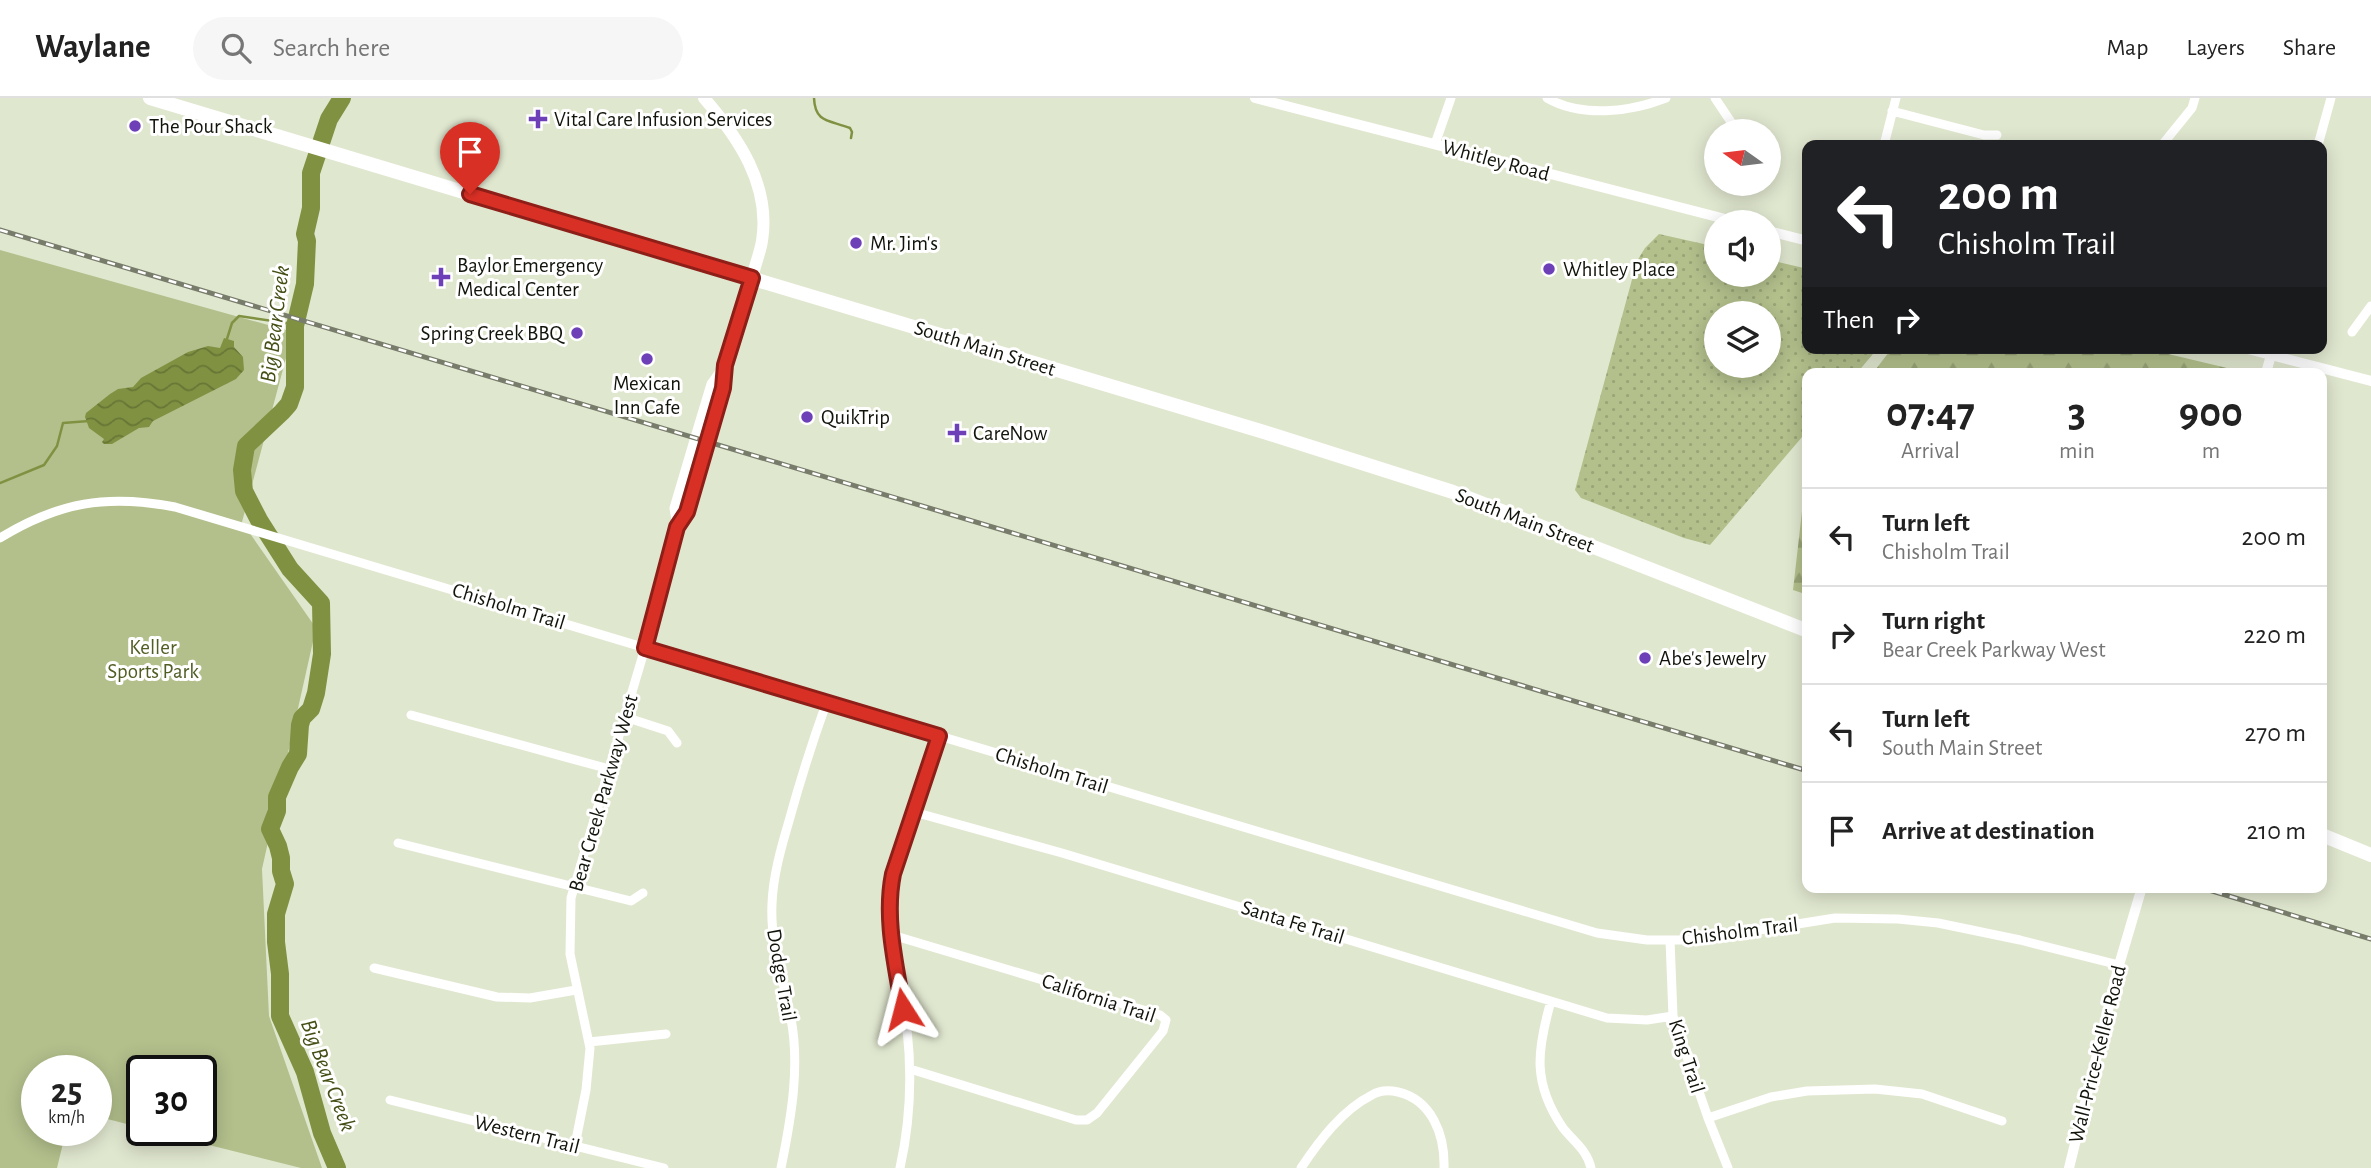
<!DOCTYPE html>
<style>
body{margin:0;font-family:"Alegreya Sans",sans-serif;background:#f6f6f6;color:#222;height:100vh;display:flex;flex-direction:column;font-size:26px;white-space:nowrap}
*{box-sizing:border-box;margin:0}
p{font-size:23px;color:#767676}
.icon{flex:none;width:38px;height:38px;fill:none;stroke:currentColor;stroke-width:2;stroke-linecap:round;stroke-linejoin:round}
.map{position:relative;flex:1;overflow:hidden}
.details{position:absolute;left:1802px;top:270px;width:525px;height:525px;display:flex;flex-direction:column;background:#fff;border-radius:14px;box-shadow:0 4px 18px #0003}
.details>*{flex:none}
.guide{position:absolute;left:1802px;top:42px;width:525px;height:214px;border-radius:14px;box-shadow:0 4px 18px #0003;background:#202124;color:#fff;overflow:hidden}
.needle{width:46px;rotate:284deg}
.tools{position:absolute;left:1704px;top:21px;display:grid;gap:14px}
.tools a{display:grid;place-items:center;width:77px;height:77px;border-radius:50%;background:#fff;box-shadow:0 4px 18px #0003;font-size:35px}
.speed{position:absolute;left:21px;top:957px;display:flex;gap:14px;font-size:35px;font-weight:700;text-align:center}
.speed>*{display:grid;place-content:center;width:91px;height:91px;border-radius:50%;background:#fff;box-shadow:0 4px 18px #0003;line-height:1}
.speed small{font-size:18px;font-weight:400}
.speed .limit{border:4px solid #111;border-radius:10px;background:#fff;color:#111}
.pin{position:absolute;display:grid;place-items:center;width:60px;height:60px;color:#fff;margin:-72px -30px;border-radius:50% 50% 50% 0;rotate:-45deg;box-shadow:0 0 7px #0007}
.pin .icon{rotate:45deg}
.me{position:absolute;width:77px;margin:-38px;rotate:351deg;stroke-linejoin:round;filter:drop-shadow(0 0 5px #0008)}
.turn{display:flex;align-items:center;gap:24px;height:147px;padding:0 21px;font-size:32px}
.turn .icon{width:91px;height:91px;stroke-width:2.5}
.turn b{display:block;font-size:49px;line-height:60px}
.then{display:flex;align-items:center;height:66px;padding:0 21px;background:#0003;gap:14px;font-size:26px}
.eta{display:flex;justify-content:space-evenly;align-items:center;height:119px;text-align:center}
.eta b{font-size:42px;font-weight:700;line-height:49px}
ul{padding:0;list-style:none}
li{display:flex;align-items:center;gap:21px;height:98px;padding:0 21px;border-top:2px solid #e0e0e0}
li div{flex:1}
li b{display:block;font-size:26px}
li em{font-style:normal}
header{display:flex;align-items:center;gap:42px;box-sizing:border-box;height:98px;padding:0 35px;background:#fff;border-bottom:2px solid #e0e0e0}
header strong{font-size:33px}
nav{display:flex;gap:38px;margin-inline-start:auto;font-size:24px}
.search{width:490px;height:63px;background:#f6f6f6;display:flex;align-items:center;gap:18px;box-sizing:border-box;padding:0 24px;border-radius:38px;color:#767676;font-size:26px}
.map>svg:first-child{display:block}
.grass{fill:url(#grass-dots);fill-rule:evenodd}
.forest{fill:url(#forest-firs)}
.park{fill:#b3c08c}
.water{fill:url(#water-waves)}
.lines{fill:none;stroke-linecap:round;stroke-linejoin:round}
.stream{stroke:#809242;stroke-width:2.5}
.river{stroke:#809242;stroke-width:18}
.minor{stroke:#fff;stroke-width:9}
.tertiary{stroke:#fff;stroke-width:10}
.secondary{stroke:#fff;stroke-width:12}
.primary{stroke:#fff;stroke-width:14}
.rail-casing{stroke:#777c6b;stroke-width:5}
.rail{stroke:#fff;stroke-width:2.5;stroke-dasharray:8;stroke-linecap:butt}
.route-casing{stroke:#8d1f18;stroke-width:18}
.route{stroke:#d93025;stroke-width:12}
.poi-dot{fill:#6e40b8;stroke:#fff;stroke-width:2.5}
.labels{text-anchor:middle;stroke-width:6;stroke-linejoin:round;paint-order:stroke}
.poi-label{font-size:21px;fill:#11140b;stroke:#fff;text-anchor:start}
.street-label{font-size:21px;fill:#11140b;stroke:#fff}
.park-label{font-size:21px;fill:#505d23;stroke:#fff}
.water-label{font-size:23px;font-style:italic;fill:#444f15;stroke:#fff}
</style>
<header>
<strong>Waylane</strong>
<div class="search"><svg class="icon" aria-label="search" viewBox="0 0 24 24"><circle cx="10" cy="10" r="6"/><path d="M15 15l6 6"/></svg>Search here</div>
<nav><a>Map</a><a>Layers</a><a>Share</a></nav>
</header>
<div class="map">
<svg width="2371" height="1070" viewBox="0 0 2371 1070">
<defs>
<pattern id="grass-dots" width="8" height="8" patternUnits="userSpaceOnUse" patternTransform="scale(1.75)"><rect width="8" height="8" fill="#b3c08c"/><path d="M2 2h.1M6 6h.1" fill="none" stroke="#99a477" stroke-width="1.8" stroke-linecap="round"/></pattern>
<pattern id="forest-firs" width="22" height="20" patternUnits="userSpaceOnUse" patternTransform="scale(1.75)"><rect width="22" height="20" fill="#b3c08c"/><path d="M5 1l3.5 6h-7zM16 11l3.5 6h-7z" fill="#99a477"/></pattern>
<pattern id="water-waves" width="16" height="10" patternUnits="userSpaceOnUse" patternTransform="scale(1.75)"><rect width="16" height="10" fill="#809242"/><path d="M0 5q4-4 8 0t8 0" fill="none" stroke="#677635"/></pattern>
</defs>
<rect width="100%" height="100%" fill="#e0e7cf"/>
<!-- grass -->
<path class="grass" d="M1659,136L1717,149V177H1769V162L1808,171V250H1878L1857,275H1808V332L1710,447L1684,440L1581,400L1575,392L1637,163L1645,150ZM1717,215H1769V268H1717Z"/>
<!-- forest -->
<path class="forest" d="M1892,250H2143L2248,275H1873Z
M1808,361V497L1793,492Z"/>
<!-- park -->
<path class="park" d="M0,152L293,234L242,424L316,530L262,771L269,918L322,1070H301L153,1033L201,1032V973H142V1030L96,1018V973H37V1032L66,1033L57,1070H0Z"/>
<!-- water -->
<path class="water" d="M224,240L234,243V249L243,259L244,272L236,281L153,323L149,329L139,330L112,346H104L102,344L104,341L89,330L85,319L86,315L110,296L118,291L133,289L141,280L188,254L208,248L220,250Z"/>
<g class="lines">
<!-- stream -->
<path class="stream" d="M814,0C815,25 829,22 850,30L852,34L851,40
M226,244L232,225L239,218L286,225L295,224
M0,385L44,367L57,348L63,325L89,323"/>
<!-- river -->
<path class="river" d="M337,1070L322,1035L305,974L280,918V876L276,844V816L285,786L281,773V760L278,748L270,731L277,713V699L290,669L298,656L300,627L302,620L311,611L316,595L322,556L321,505L290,471L259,422L244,393L242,372L246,348L282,314L289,306L295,289V228L305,186L307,143L305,136L311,110V75L329,21L342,0"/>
<!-- minor -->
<path class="minor" d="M1547,0C1582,20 1630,14 1666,0
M1715,0L1737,33
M1892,13L1984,37H1997
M1435,46L1451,0
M1884,47L1896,0
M2162,47L2192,10L2195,0
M2318,47L2331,0
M2352,234L2371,208
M677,429L674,410L695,339L711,286L724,268
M0,440C59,404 107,396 175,409L1597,835L1647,842H1697L1835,820L1898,821L1938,825L2020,842L2119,867
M411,617L609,671
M625,619L668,633L677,645
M914,714L1062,755L1607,920L1647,922L1673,918
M398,745L623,801L631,803L643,795
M892,837L1160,917L1166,922L1163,933L1097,1015L1087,1022H1076L910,971
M1670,842L1673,918L1708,1020L1728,1070
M374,870L497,899L530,900L576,892
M1551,903C1537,952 1532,985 1563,1030C1574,1044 1587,1052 1591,1070
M589,944L666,936
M390,1002L664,1070
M1708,1020L1771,999L1807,993L1875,991L1922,996L2002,1023
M575,1047L586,992L590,950L570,856L571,800L645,550L677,429L687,414L723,290L725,267L752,180
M781,1070C791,1021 801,966 790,916C783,880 770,844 772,806C773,778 781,750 789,723C800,683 812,645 826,606
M900,1070C910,1025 912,976 907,931C901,880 883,828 893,776L939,638
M1301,1070C1319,1043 1342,1012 1372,997C1380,992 1389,992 1398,994C1432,1002 1445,1037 1444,1070"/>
<!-- tertiary -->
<path class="tertiary" d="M1255,0L1737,124
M1769,133L1808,143
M2244,250L2371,283
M2266,275L2271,257
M2069,1070L2119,867L2142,789"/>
<!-- secondary -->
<path class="secondary" d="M704,0C738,39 771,87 762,143C760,155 755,167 752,180"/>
<!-- primary -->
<path class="primary" d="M150,0L1264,334L1453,394L1808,533
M2322,737L2371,757"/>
<!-- rail casing -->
<g class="rail-casing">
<path id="rail" d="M0,132L1808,673
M2199,789L2371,841"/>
</g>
<!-- rail -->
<use href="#rail" class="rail"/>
</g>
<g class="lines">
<!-- route casing -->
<g class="route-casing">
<path id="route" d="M470,96L752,180L725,267L723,290L687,414L677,429L645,550L939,638L893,776C884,821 896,867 903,911"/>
</g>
<!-- route -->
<use href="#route" class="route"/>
</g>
<!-- markers -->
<g class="poi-dot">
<path d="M534.5 10.5h7v7h7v7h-7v7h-7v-7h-7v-7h7z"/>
<circle cx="135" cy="28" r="7"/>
<circle cx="856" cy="145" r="7"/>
<circle cx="1549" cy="171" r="7"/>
<path d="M437.5 168.5h7v7h7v7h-7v7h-7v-7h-7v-7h7z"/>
<circle cx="577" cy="235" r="7"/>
<circle cx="647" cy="261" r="7"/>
<circle cx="807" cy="319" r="7"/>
<path d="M953.5 324.5h7v7h7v7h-7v7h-7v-7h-7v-7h7z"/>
<circle cx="1645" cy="560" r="7"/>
</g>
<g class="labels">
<!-- poi labels -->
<g class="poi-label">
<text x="554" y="28">Vital Care Infusion Services</text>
<text x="149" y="35">The Pour Shack</text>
<text x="870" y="152">Mr. Jim's</text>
<text x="457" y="174">Baylor Emergency<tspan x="457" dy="24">Medical Center</tspan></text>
<text x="1563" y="178">Whitley Place</text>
<text x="563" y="242" text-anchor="end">Spring Creek BBQ</text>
<text x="647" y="292" text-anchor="middle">Mexican<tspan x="647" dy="24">Inn Cafe</tspan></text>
<text x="821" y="326">QuikTrip</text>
<text x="973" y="342">CareNow</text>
<text x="1659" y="567">Abe's Jewelry</text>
</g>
<!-- street labels -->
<g class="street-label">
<text transform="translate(1496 62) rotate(15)" y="7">Whitley Road</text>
<text transform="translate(985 250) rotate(17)" y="7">South Main Street</text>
<text transform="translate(1525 422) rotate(21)" y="7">South Main Street</text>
<text transform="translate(509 508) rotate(17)" y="7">Chisholm Trail</text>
<text transform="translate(1052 672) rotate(17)" y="7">Chisholm Trail</text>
<text transform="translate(603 695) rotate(-74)" y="7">Bear Creek Parkway West</text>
<text transform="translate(1293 824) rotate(17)" y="7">Santa Fe Trail</text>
<text transform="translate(1740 833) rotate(-7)" y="7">Chisholm Trail</text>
<text transform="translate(782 877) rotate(80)" y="7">Dodge Trail</text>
<text transform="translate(1099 900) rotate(18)" y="7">California Trail</text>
<text transform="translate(2097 956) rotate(-76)" y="7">Wall-Price-Keller Road</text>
<text transform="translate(1687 958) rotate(72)" y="7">King Trail</text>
<text transform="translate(527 1036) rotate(14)" y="7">Western Trail</text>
</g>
<!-- park labels -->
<g class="park-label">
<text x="153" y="556">Keller<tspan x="153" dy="24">Sports Park</tspan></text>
</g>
<!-- water labels -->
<g class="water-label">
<text transform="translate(274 226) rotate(-83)" y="8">Big Bear Creek</text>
<text transform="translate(329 977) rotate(69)" y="8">Big Bear Creek</text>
</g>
</g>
</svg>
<div class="tools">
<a><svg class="needle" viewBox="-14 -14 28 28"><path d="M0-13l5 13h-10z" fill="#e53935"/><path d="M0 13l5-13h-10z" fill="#767676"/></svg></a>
<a><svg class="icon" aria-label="sound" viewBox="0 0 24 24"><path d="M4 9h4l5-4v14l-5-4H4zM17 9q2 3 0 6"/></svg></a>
<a><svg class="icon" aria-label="layers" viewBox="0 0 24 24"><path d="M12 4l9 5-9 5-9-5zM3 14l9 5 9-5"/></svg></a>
</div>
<div class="speed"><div>25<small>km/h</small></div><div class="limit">30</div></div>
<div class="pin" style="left:470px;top:96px;background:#d93025"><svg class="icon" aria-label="arrive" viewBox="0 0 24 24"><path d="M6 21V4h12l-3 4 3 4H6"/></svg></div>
<svg class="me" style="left:903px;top:911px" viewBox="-20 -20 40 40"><path d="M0-17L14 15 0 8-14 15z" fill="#d93025" stroke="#fff" stroke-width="4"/></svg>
<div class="guide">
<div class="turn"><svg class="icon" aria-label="left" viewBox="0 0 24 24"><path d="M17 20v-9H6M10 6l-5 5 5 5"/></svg><div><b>200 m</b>Chisholm Trail</div></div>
<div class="then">Then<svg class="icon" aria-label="right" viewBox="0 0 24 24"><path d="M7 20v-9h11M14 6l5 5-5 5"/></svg></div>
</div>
<section class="details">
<div class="eta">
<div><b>07:47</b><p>Arrival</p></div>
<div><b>3</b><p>min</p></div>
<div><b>900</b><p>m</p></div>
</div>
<ul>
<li><svg class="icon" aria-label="left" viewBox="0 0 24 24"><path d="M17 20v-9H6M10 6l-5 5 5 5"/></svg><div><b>Turn left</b><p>Chisholm Trail</p></div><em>200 m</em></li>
<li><svg class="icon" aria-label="right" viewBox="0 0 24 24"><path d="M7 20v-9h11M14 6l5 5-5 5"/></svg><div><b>Turn right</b><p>Bear Creek Parkway West</p></div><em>220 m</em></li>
<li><svg class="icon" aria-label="left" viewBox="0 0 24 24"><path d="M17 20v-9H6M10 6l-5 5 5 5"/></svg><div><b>Turn left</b><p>South Main Street</p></div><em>270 m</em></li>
<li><svg class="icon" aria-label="arrive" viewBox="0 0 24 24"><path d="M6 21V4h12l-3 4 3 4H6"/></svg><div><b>Arrive at destination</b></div><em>210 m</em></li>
</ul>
</section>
</div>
